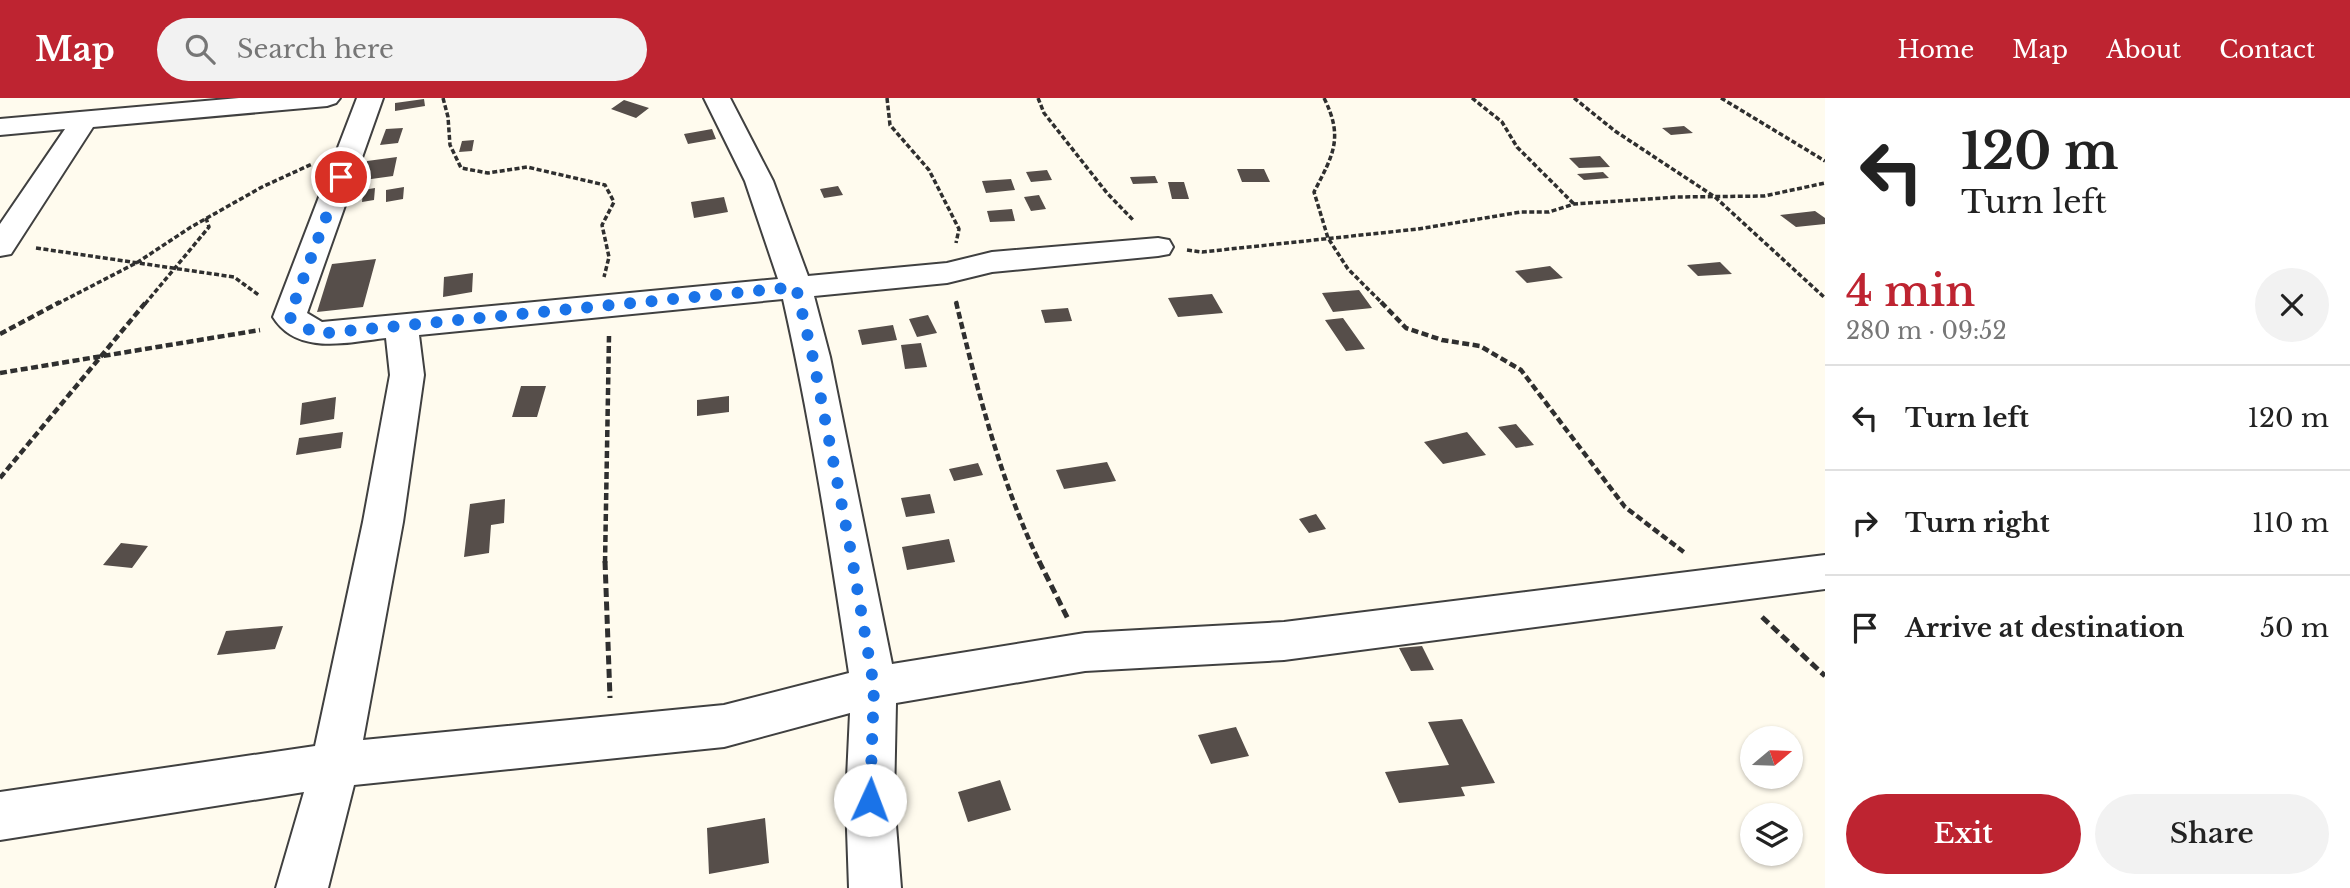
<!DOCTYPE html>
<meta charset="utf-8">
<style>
body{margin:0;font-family:"Libre Baskerville",serif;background:#f2f2f2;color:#222;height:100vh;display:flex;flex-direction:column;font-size:26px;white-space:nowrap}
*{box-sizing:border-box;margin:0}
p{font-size:23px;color:#767676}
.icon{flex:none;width:38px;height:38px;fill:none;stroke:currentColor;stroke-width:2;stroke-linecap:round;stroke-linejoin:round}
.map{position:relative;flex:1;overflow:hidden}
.details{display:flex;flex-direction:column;background:#fff;width:525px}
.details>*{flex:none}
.guide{background:#fff;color:#222;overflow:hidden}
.needle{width:46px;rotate:71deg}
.controls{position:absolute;left:1740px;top:628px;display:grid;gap:14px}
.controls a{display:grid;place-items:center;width:63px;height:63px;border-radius:50%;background:#fff;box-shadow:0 2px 5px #0004;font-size:35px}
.pin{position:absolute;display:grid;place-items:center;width:60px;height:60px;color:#fff;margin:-30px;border:4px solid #fff;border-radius:50%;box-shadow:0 2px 7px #0007}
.me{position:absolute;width:77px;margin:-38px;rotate:2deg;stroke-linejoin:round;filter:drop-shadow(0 0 5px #0008)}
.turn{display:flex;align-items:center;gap:24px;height:147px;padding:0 21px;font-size:32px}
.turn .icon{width:91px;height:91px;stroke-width:2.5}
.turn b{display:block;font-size:49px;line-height:60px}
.round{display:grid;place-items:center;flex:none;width:74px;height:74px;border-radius:37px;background:#f2f2f2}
.head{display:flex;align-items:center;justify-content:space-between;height:119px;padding:0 21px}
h1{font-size:42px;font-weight:600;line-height:52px;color:#be2431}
.cta{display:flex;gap:14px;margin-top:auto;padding:14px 21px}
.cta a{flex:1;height:80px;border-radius:42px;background:#be2431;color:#fff;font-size:28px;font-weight:600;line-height:80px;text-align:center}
.cta a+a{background:#f2f2f2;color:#222}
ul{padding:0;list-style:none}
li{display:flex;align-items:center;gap:21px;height:105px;padding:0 21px;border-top:2px solid #e0e0e0}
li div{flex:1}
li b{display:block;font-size:26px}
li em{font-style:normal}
header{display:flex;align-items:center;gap:42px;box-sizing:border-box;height:98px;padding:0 35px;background:#be2431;color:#fff}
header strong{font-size:33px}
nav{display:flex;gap:38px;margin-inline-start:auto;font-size:24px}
.search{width:490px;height:63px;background:#f2f2f2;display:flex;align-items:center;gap:18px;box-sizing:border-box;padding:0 24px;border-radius:38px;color:#767676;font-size:26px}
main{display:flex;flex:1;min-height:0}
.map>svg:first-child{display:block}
.building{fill:#564e4a}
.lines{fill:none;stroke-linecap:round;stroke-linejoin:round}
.minor-casing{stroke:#404040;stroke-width:4}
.path-far2{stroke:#2f2f2f;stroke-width:3.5;stroke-dasharray:5 2.5;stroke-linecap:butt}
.path-far1{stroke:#2f2f2f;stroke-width:4.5;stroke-dasharray:7 3.5;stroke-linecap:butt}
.path{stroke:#2f2f2f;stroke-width:5;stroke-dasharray:9 4.5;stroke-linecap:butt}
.minor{fill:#fff;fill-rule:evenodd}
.route{stroke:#1a73e8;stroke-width:12;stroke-dasharray:0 21.6}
</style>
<header>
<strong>Map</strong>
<div class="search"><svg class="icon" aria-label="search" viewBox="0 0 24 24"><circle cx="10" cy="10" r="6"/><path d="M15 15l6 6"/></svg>Search here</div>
<nav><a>Home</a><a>Map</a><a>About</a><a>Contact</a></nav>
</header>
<main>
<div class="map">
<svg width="1825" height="790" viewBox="0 0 1825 790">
<rect width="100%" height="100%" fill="#fffbee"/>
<!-- building -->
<path class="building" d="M424,1L425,8L395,13V5Z
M624,2L649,10L636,20L611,11Z
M1684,28L1693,35L1671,37L1662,30Z
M403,30L398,45L380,47L386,31Z
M712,31L716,41L688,46L684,36Z
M474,42L472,53L459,54L462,43Z
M1600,58L1610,69L1579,70L1569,60Z
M397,59L393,78L364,82L367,63Z
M1237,71H1264L1270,84H1242Z
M1047,72L1052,82L1031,84L1026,74Z
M1603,74L1609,80L1584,82L1577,76Z
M1155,78L1158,85L1133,86L1130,79Z
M1011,81L1015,92L986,95L982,83Z
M1168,84H1184L1189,101H1172Z
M838,88L843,97L824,100L820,91Z
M404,89L403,101L386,104V92Z
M375,90L374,102L362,104L363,92Z
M1039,97L1046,111L1031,113L1024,99Z
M724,99L728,114L694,120L691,104Z
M1012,111L1015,123L990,124L987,113Z
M1815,113L1825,120V126L1796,129L1780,117Z
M376,161L363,209L317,214L332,166Z
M1720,164L1732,176L1698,178L1687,167Z
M1550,168L1563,180L1527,185L1515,173Z
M473,175L472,194L443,199L444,179Z
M1359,192L1372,210L1333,214L1322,195Z
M1212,196L1223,215L1178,219L1168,200Z
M1068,210L1072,223L1045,225L1041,212Z
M928,217L937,235L917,239L909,221Z
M1343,220L1365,251L1346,253L1325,222Z
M893,227L897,242L862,247L858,232Z
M921,245L927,269L905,271L901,247Z
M521,288H546L537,319H512Z
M729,298V314L697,318V302Z
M336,299L334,321L300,327L302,305Z
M1516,326L1534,347L1516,350L1498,329Z
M343,334L341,350L296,357L299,340Z
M1467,334L1486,357L1443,366L1424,344Z
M1107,364L1116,383L1064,391L1056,372Z
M978,365L983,377L954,383L949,371Z
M930,396L935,415L906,419L901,400Z
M505,401L504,425L491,427L489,455L464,459L470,406Z
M1316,416L1326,431L1309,435L1299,421Z
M949,441L955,464L907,472L902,449Z
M121,445L148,448L132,470L103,467Z
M283,528L275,551L217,557L226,533Z
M1422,548L1434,572L1411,573L1399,550Z
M1462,621L1495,685L1461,689L1465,698L1399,705L1385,674L1449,667L1428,624Z
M1236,629L1249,658L1211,666L1198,637Z
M1000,682L1011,712L968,724L958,694Z
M765,720L769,765L709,776L707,730Z"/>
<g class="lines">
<!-- minor casing -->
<g class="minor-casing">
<path id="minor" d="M239,0H340L336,5L327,8L93,29L11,156L0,158V126L65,31L0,37V21Z
M357,0H383L307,215L322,224L778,181L745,83L704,0H730L773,83L808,178L947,165L992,154L1158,140L1169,142L1173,149L1169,156L1158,158L992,174L947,185L814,198L830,259L892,566L1085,535L1284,524L1825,457V491L1284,562L1085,573L896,605L894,702L901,790H849L846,702L850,615L724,649L354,687L328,790H276L304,694L0,742V694L315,648L363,424L390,277L386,240C348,244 297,258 273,219ZM783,201C811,325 830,450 849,575L724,607L363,642L403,424L424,277L419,237Z"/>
</g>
<!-- path-far2 -->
<path class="path-far2" d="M443,0L448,19L450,47L461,70L488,75L527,69L605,87L614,104L602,127L609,159L604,179
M887,0L890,27L929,72L959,131L956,145
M1038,0L1044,15L1107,95L1134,123
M1324,0C1344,40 1333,57 1314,94L1328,140L1348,171L1383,206
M1472,0L1502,24L1517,49L1574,106
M1574,0L1615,33L1715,99L1825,200
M1721,0L1825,63
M36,150L234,179L260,198
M1187,152L1202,154L1418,131L1521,114H1549L1574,106L1677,99L1764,98L1825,85
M956,203L957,206
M57,206L138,164L191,129L262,89L312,66
M145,206L209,129L206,120"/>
<!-- path-far1 -->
<path class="path-far1" d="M956,204C977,290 1001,386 1040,465
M1381,204L1406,230L1442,242L1480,248L1521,272L1625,409L1685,455
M0,236L60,204
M0,275L260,232
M0,380L146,204
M605,465L609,238"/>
<!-- path -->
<path class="path" d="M605,463L610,600
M1039,463L1068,521
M1762,519L1825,578"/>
<!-- minor -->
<use href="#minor" class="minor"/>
</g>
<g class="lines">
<!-- route -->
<path class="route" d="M341,79L289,219L316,236L796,189L813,260L851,454L874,589L870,702"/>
</g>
</svg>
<div class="controls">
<a><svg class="needle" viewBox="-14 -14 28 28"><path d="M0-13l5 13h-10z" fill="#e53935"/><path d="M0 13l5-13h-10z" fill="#767676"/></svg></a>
<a><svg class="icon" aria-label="layers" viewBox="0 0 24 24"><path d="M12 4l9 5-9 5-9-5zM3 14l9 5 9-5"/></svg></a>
</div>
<div class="pin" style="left:341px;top:79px;background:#d93025"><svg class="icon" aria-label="arrive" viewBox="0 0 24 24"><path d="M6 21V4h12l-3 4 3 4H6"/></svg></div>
<svg class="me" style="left:870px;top:702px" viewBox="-20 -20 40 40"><circle r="19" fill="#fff"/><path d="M0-13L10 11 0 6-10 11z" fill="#1a73e8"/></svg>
</div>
<section class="details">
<div class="guide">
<div class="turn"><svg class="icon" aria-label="left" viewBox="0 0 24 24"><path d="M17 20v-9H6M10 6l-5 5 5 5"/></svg><div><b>120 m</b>Turn left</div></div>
</div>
<div class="head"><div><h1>4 min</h1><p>280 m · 09:52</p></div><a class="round"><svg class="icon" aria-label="close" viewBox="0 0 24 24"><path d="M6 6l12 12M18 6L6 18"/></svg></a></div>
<ul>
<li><svg class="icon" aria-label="left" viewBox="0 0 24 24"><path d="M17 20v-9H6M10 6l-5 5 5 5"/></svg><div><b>Turn left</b></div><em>120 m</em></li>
<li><svg class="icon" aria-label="right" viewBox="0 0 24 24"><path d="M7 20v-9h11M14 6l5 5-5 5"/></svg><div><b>Turn right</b></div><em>110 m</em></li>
<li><svg class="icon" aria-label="arrive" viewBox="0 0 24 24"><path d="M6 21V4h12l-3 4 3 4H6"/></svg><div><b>Arrive at destination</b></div><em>50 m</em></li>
</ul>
<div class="cta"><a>Exit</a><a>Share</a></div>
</section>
</main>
